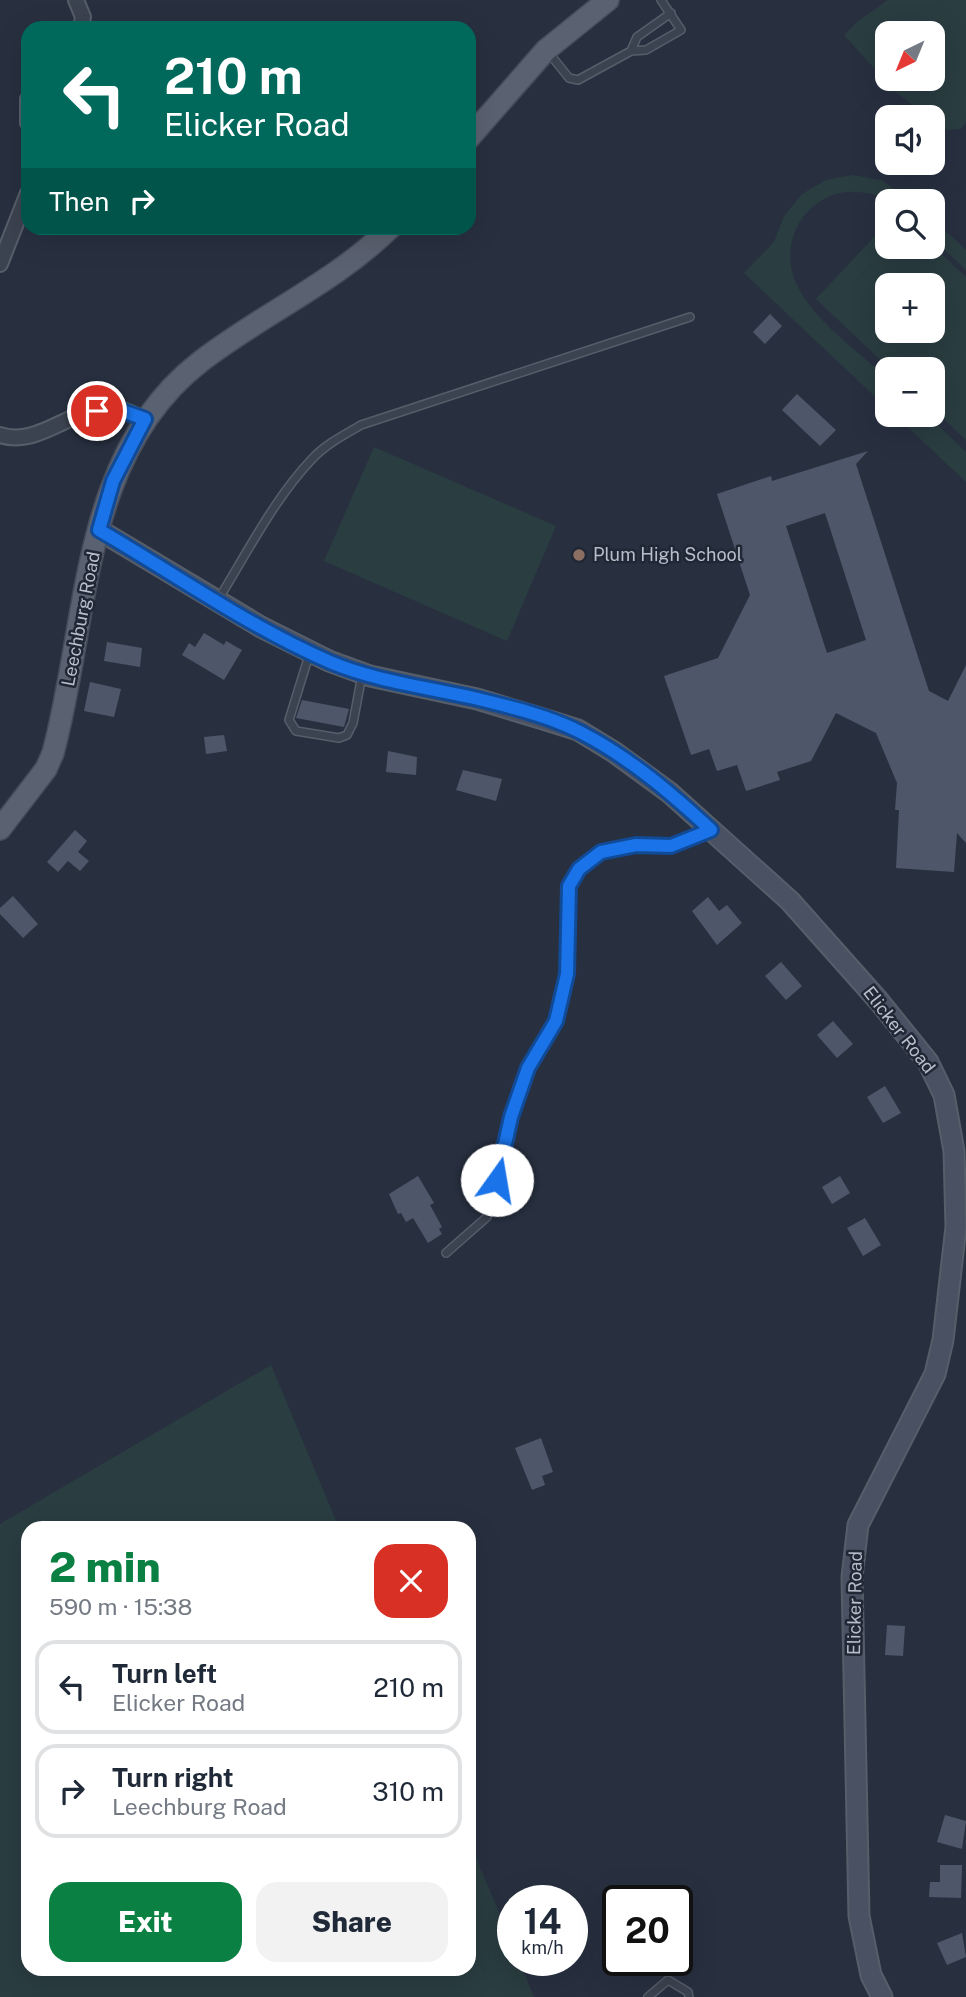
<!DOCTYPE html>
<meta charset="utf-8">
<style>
body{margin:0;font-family:"Public Sans",sans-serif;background:#f2f2f3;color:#1f2937;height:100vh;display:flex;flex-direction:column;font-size:26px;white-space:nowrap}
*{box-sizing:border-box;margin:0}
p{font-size:23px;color:#747a83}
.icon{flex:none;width:38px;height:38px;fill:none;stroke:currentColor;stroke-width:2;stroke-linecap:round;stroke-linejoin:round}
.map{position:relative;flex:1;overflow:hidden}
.sheet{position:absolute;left:21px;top:1521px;width:455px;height:455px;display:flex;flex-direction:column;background:#fff;border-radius:21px;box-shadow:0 7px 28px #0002}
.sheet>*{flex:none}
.guide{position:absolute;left:21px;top:21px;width:455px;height:214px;border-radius:21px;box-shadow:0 7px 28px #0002;background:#00695c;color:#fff;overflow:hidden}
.needle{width:46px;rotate:223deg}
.controls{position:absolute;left:875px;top:21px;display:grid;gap:14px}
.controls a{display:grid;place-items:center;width:70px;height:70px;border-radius:14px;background:#fff;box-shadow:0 7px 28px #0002;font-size:35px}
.speed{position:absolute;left:497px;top:1885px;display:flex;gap:14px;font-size:35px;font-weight:700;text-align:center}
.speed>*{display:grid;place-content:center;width:91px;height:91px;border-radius:50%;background:#fff;box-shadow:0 7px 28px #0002;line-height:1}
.speed small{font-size:18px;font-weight:400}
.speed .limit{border:4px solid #111;border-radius:10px;background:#fff;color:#111}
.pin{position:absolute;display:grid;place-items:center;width:60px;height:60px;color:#fff;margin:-30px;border:4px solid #fff;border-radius:50%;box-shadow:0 2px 7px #0007}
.me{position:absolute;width:77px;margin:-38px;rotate:13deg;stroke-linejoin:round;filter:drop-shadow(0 0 5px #0008)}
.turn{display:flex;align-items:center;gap:24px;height:147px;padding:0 28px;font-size:32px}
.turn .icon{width:91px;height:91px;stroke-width:2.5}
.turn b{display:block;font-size:49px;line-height:60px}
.then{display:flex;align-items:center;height:66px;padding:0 28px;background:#0003;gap:14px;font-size:26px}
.round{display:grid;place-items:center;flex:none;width:74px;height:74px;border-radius:21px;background:#f2f2f3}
.headline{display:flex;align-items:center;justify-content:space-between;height:119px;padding:0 28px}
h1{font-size:42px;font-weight:800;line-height:52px;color:#0b8043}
.cta{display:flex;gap:14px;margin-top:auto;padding:14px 28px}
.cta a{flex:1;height:80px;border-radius:21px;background:#0b8043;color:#fff;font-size:28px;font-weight:800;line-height:80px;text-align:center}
.cta a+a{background:#f2f2f3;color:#1f2937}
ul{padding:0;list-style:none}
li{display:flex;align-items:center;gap:21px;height:94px;margin:0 14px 10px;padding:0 14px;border:4px solid #e0e1e3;border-radius:21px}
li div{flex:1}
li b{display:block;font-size:26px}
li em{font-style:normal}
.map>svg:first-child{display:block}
.green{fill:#2a3d41;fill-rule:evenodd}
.building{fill:#4e5769;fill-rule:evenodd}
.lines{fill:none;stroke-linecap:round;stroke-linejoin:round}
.lane-casing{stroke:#565e6a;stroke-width:10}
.street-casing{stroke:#565e6a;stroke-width:18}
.secondary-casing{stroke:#565e6a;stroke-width:23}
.primary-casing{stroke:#454c59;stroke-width:24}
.lane{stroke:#3c4350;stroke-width:7}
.street{stroke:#3c4350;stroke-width:14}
.secondary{stroke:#4a5163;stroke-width:19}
.primary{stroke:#5a6170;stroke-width:21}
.route-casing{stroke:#114b97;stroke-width:18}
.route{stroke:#1a73e8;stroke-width:12}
.education-dot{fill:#8d6e63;stroke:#202735;stroke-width:2.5}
.labels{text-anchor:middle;stroke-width:5;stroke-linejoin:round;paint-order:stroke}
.poi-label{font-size:18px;fill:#b8beca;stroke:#202735;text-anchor:start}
.street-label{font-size:18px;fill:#b8beca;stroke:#202735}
</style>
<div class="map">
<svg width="966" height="1997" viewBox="0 0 966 1997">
<rect width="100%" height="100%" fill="#283040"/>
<!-- green -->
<path class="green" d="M888,0H966V122L961,129L947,130L898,94L844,35L858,21ZM887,33H933V79H887Z
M853,175L881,180L913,201C887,201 866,188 840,193C823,196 806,210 798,225C765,291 845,338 887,378V408L744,273L774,242L784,216L802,194L826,180Z
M933,219L966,250V270L933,239Z
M887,223V247L933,246L966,277V440L933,409V369H890L816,299ZM933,285V331H887V285Z
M895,415H927L966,452V482Z
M374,447L556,526L507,641L324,561Z
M271,1365L339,1528H28V1969H469V1841L513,1946V1960H519L534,1997H0V1524Z"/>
<!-- building -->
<path class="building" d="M770,314L782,326L765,344L753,332Z
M797,394L836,430L820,446L782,410Z
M868,451L856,464L929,691L948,701L966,665V843L957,833L954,872L896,868L899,810H895L897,783L876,733L836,713L811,761L777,772L780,780L746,791L737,765L717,771L709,749L691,755L664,676L718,658L750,595L717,494L771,476L772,481ZM825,513L866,640L827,653L786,526Z
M204,633L224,645L226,641L242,650L224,680L182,655L189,643L195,647Z
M107,642L142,648L140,667L104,661Z
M90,682L121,689L114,717L84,711Z
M302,700L349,709L344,727L296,718Z
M224,735L227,751L206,754L204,737Z
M388,751L417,757L416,775L386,772Z
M463,770L502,779L496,801L456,790Z
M75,830L87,841L78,852L89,861L80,871L68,861L58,872L47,862Z
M13,896L38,924L23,938L0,914V908Z
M708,897L719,911L727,905L742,923L717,945L692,911Z
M781,962L802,986L786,1000L765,976Z
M833,1021L853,1044L837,1058L817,1035Z
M885,1086L901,1113L883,1123L867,1097Z
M418,1176L434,1203L430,1205L442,1227L439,1229L442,1234L428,1243L413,1218L406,1222L401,1213L398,1214L389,1194Z
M840,1176L850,1193L832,1204L822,1187Z
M865,1218L881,1245L863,1256L847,1228Z
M541,1438L553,1472L542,1476L545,1485L532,1490L515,1448Z
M887,1625L905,1626L903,1656L885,1655Z
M945,1815L966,1821L962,1849L937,1842Z
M940,1865H962L961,1898L929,1897L930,1882H940Z
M962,1933L966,1957L947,1965L937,1943Z"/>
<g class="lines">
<!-- lane casing -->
<g class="lane-casing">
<path id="lane" d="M631,51L637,37L671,13
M549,53L569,78L578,80L631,51L646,50L681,30L661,0
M218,600C247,553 274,499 312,459C326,444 344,435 361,425L690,317
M310,652L289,720L296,731L339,738L347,735L353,723L362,675
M446,1253L487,1217L511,1117L528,1068L556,1021L567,974L569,886L579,869L601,852L636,845L671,846L707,832
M648,1997L668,1980L688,1992L689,1997"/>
</g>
<!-- street casing -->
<g class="street-casing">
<path id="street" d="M76,0L83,17L81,28
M28,99V123
M0,264L28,193
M0,435C40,448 73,405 114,408C124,409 136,416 145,419"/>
</g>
<!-- secondary casing -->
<g class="secondary-casing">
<path id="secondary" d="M99,530L261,627L329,661L370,676L477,699L543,719L578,730L614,752L670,793L790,901L878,1000L928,1062L944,1095L954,1151L956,1227L943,1340L935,1374L858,1525L852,1577L859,1916L871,1975L882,1997"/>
</g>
<!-- primary casing -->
<g class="primary-casing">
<path id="primary" d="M469,138L546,50L608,0
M0,829L46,769L53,753C89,620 80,455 200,362C262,314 334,283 390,228"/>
</g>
<!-- lane -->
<use href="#lane" class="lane"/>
<!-- street -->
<use href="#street" class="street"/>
<!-- secondary -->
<use href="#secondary" class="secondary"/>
<!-- primary -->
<use href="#primary" class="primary"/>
</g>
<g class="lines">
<!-- route casing -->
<g class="route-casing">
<path id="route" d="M97,411L114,408L145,419L113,481L99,530C175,574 249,627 330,662C375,681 425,687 474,698C507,706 549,716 580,732C629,757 671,793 711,830L671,846L636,845L601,852L579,869L569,886L567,974L556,1021L528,1068L511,1117L497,1180"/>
</g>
<!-- route -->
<use href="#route" class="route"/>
</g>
<!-- markers -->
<circle class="education-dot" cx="579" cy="555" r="7"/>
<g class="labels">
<!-- poi labels -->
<g class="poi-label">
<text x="593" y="561">Plum High School</text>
</g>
<!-- street labels -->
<g class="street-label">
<text transform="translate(81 619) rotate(-79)" y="6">Leechburg Road</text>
<text transform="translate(899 1030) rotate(52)" y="6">Elicker Road</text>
<text transform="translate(855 1603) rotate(-89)" y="6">Elicker Road</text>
</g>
</g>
</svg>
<div class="controls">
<a><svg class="needle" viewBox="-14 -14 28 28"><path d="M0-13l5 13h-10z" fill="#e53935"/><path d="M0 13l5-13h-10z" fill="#747a83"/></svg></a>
<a><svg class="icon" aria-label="sound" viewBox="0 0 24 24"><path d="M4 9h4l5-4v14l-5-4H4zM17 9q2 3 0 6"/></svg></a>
<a><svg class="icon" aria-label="search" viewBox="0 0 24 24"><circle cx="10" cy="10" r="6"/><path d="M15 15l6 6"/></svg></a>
<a>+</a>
<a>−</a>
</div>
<div class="speed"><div>14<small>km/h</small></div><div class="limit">20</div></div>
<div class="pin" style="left:97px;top:411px;background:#d93025"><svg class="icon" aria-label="arrive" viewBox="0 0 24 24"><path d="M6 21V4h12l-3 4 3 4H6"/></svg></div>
<svg class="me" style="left:497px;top:1180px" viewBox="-20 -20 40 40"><circle r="19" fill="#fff"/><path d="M0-13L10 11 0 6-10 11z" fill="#1a73e8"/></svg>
<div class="guide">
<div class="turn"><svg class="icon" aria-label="left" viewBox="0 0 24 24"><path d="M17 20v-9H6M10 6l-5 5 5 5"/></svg><div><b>210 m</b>Elicker Road</div></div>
<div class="then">Then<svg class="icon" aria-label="right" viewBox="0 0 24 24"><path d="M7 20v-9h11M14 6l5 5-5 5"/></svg></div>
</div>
<section class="sheet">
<div class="headline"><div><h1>2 min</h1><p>590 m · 15:38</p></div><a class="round" style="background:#d93025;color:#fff"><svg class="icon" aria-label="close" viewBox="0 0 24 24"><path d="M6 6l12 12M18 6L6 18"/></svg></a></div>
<ul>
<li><svg class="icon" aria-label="left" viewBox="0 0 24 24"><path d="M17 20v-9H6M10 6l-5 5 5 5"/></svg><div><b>Turn left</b><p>Elicker Road</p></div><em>210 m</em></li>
<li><svg class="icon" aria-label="right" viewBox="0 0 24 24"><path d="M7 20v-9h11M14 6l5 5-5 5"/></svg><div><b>Turn right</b><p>Leechburg Road</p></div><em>310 m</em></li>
</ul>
<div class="cta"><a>Exit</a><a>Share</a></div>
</section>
</div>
